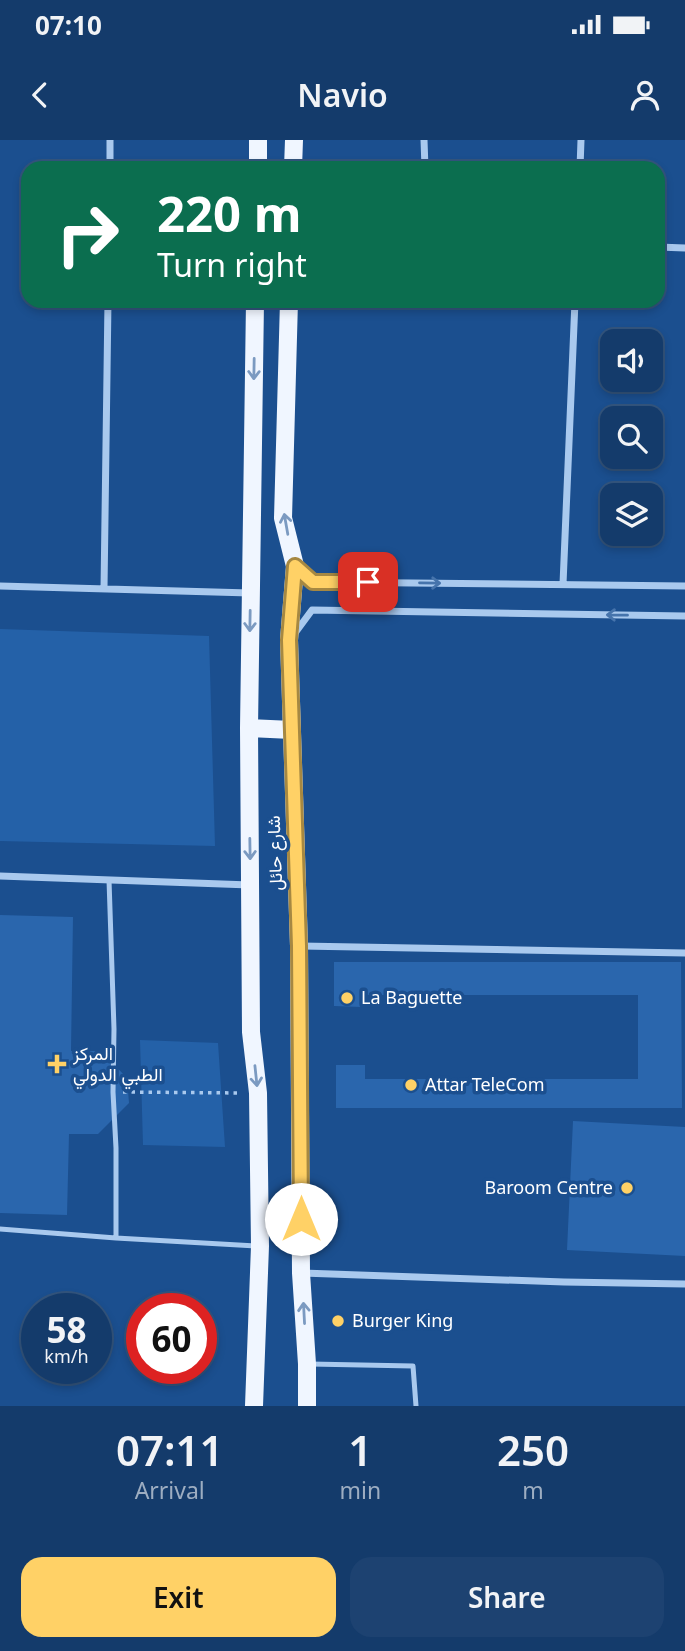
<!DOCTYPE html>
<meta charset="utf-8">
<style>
body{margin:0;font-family:"Noto Sans",Vazirmatn,sans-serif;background:#1d4271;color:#f1f3f6;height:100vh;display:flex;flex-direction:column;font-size:26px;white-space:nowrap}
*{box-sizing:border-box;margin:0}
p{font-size:23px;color:#9dadc1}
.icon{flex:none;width:38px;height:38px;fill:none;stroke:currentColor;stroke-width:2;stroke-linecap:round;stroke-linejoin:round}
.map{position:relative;height:1266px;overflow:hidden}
.sheet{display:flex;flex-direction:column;background:#143b6b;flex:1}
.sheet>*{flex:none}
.hud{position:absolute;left:21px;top:21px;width:644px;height:147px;border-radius:21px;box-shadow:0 4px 10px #0003,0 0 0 2px #33557e;background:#0b6e4f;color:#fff;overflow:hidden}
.buttons{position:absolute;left:600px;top:189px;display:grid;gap:14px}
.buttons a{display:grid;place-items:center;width:63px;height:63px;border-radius:14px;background:#143b6b;box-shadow:0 4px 10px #0003,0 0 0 2px #33557e;font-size:35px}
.speed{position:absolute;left:21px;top:1153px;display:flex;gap:14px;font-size:35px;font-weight:700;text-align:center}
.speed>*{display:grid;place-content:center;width:91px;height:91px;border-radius:50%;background:#143b6b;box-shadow:0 4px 10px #0003,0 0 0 2px #33557e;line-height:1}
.speed small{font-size:18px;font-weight:400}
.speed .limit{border:10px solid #d22;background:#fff;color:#111}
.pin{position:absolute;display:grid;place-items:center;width:60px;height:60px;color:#fff;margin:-30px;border-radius:14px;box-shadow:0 4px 10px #0006}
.me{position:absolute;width:77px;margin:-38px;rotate:0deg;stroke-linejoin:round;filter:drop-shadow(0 0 5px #0008)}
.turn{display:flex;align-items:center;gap:24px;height:147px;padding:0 21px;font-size:32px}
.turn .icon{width:91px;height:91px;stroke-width:2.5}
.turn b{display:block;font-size:49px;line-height:60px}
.eta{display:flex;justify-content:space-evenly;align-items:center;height:119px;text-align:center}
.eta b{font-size:42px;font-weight:600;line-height:49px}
.button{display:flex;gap:14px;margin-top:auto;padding:14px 21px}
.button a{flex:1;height:80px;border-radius:21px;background:#ffd166;color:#111;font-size:28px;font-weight:600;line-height:80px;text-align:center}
.button a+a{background:#1d4271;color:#f1f3f6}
.status{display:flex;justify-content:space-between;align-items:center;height:49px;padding:0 35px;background:#143b6b;direction:ltr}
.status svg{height:19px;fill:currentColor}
header{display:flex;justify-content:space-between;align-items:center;height:91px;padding:0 21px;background:#143b6b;font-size:32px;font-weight:600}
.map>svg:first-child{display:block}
.green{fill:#2461a8}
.building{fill:#2a66ad}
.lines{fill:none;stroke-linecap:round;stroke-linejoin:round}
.path{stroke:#a9c9ee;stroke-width:3.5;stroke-dasharray:3.5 5;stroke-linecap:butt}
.lane{stroke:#a9c9ee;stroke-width:5}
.street{stroke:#a9c9ee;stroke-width:7}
.primary{stroke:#f0f6ff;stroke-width:18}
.oneway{stroke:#7b9ac1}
.oneway2{stroke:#4674ac}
.route-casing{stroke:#a68842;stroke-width:18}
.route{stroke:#ffd166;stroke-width:12}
.poi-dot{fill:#ffd166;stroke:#1b4f8f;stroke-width:2.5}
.labels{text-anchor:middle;stroke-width:7;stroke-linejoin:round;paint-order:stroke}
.street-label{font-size:18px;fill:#fff;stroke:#1b4f8f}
.poi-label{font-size:18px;fill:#fff;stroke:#1b4f8f;text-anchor:start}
</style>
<div class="status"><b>07:10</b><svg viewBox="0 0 49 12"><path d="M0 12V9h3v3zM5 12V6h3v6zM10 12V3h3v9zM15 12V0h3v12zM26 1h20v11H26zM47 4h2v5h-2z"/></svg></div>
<header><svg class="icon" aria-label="back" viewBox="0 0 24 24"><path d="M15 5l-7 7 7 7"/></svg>Navio<svg class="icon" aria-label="person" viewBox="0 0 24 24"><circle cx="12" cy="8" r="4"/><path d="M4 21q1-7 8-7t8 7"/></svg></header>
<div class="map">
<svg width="685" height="1266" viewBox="0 0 685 1266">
<rect width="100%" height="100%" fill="#1b4f8f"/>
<!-- green -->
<path class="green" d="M0,489L209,496L215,706L0,701Z
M140,900L218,903L225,1007L143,1005Z"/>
<!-- building -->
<path class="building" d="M0,775L73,777L71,911H101L127,938L129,963L98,994H69L67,1075L0,1073Z
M334,822H681L682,968H336V925H365V939H638V855H361V867L334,866Z
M573,981L685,987V1116L567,1110Z"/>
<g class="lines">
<!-- path -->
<path class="path" d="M123,952L242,953"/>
<!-- lane -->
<path class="lane" d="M109,740L114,889L113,952L116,1008V1098
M0,1089L116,1098L257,1106
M310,1224L413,1226L416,1266"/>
<!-- street -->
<path class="street" d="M424,0L425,28
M110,28V0
M580,28L581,0
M658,107L685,108
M298,429L313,442L685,446
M563,444L575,161
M0,446L250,453
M104,449L108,161
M295,493L312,470L685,476
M0,736L250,745
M301,806L685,813
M302,1133L564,1142L685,1144"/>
<!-- primary -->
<path class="primary" d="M258,28V0
M293,28L294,0
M289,161L283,378L295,426L289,500L299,806L301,1133L307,1224V1266
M249,588L292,590
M254,1266L260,1106L258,953L251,892L249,588L255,161"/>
</g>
<!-- one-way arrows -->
<defs><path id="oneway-shaft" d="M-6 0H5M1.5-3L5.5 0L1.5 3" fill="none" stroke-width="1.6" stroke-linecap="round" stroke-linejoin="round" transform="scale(1.75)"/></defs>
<g class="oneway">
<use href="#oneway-shaft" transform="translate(254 229) rotate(91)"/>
<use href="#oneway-shaft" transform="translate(286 384) rotate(-100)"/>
<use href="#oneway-shaft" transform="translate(250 481) rotate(91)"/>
<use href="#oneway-shaft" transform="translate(250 709) rotate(89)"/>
<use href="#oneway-shaft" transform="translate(256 936) rotate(84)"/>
<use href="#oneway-shaft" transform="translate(304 1173) rotate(-93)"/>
</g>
<g class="oneway2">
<use href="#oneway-shaft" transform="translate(430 443) rotate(1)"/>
<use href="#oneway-shaft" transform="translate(617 475) rotate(-179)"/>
</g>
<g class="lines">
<!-- route casing -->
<g class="route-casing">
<path id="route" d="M301,1079L299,806L289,500L295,426L313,442H368"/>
</g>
<!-- route -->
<use href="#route" class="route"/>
</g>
<!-- markers -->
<g class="poi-dot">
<circle cx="347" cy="858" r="7"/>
<path d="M53.5 913.5h7v7h7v7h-7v7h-7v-7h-7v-7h7z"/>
<circle cx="411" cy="945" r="7"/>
<circle cx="627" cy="1048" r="7"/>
<circle cx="338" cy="1181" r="7"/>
</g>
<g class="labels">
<!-- street labels -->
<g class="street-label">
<text transform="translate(275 713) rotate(-92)" y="6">شارع حائل</text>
</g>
<!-- poi labels -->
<g class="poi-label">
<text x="361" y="864">La Baguette</text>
<text x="73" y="920">المركز<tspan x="73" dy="21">الطبي الدولي</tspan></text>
<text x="425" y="951">Attar TeleCom</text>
<text x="613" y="1054" text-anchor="end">Baroom Centre</text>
<text x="352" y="1187">Burger King</text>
</g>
</g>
</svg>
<div class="buttons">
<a><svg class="icon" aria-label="sound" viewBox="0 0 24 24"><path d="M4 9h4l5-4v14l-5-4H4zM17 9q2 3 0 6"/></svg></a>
<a><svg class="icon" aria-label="search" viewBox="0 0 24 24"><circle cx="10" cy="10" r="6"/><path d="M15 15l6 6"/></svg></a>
<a><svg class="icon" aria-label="layers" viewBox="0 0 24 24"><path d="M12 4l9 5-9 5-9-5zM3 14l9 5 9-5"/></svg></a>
</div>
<div class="speed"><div>58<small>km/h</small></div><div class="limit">60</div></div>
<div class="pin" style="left:368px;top:442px;background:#d93025"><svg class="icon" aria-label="arrive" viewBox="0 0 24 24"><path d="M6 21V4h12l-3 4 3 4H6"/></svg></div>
<svg class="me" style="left:301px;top:1079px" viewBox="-20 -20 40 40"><circle r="19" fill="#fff"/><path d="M0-13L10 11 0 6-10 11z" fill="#ffd166"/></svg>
<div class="hud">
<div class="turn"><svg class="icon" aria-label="right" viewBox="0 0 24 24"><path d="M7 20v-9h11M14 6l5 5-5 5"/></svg><div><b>220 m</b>Turn right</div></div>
</div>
</div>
<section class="sheet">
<div class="eta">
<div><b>07:11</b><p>Arrival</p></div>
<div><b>1</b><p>min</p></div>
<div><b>250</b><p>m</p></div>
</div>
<div class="button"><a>Exit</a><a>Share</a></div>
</section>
